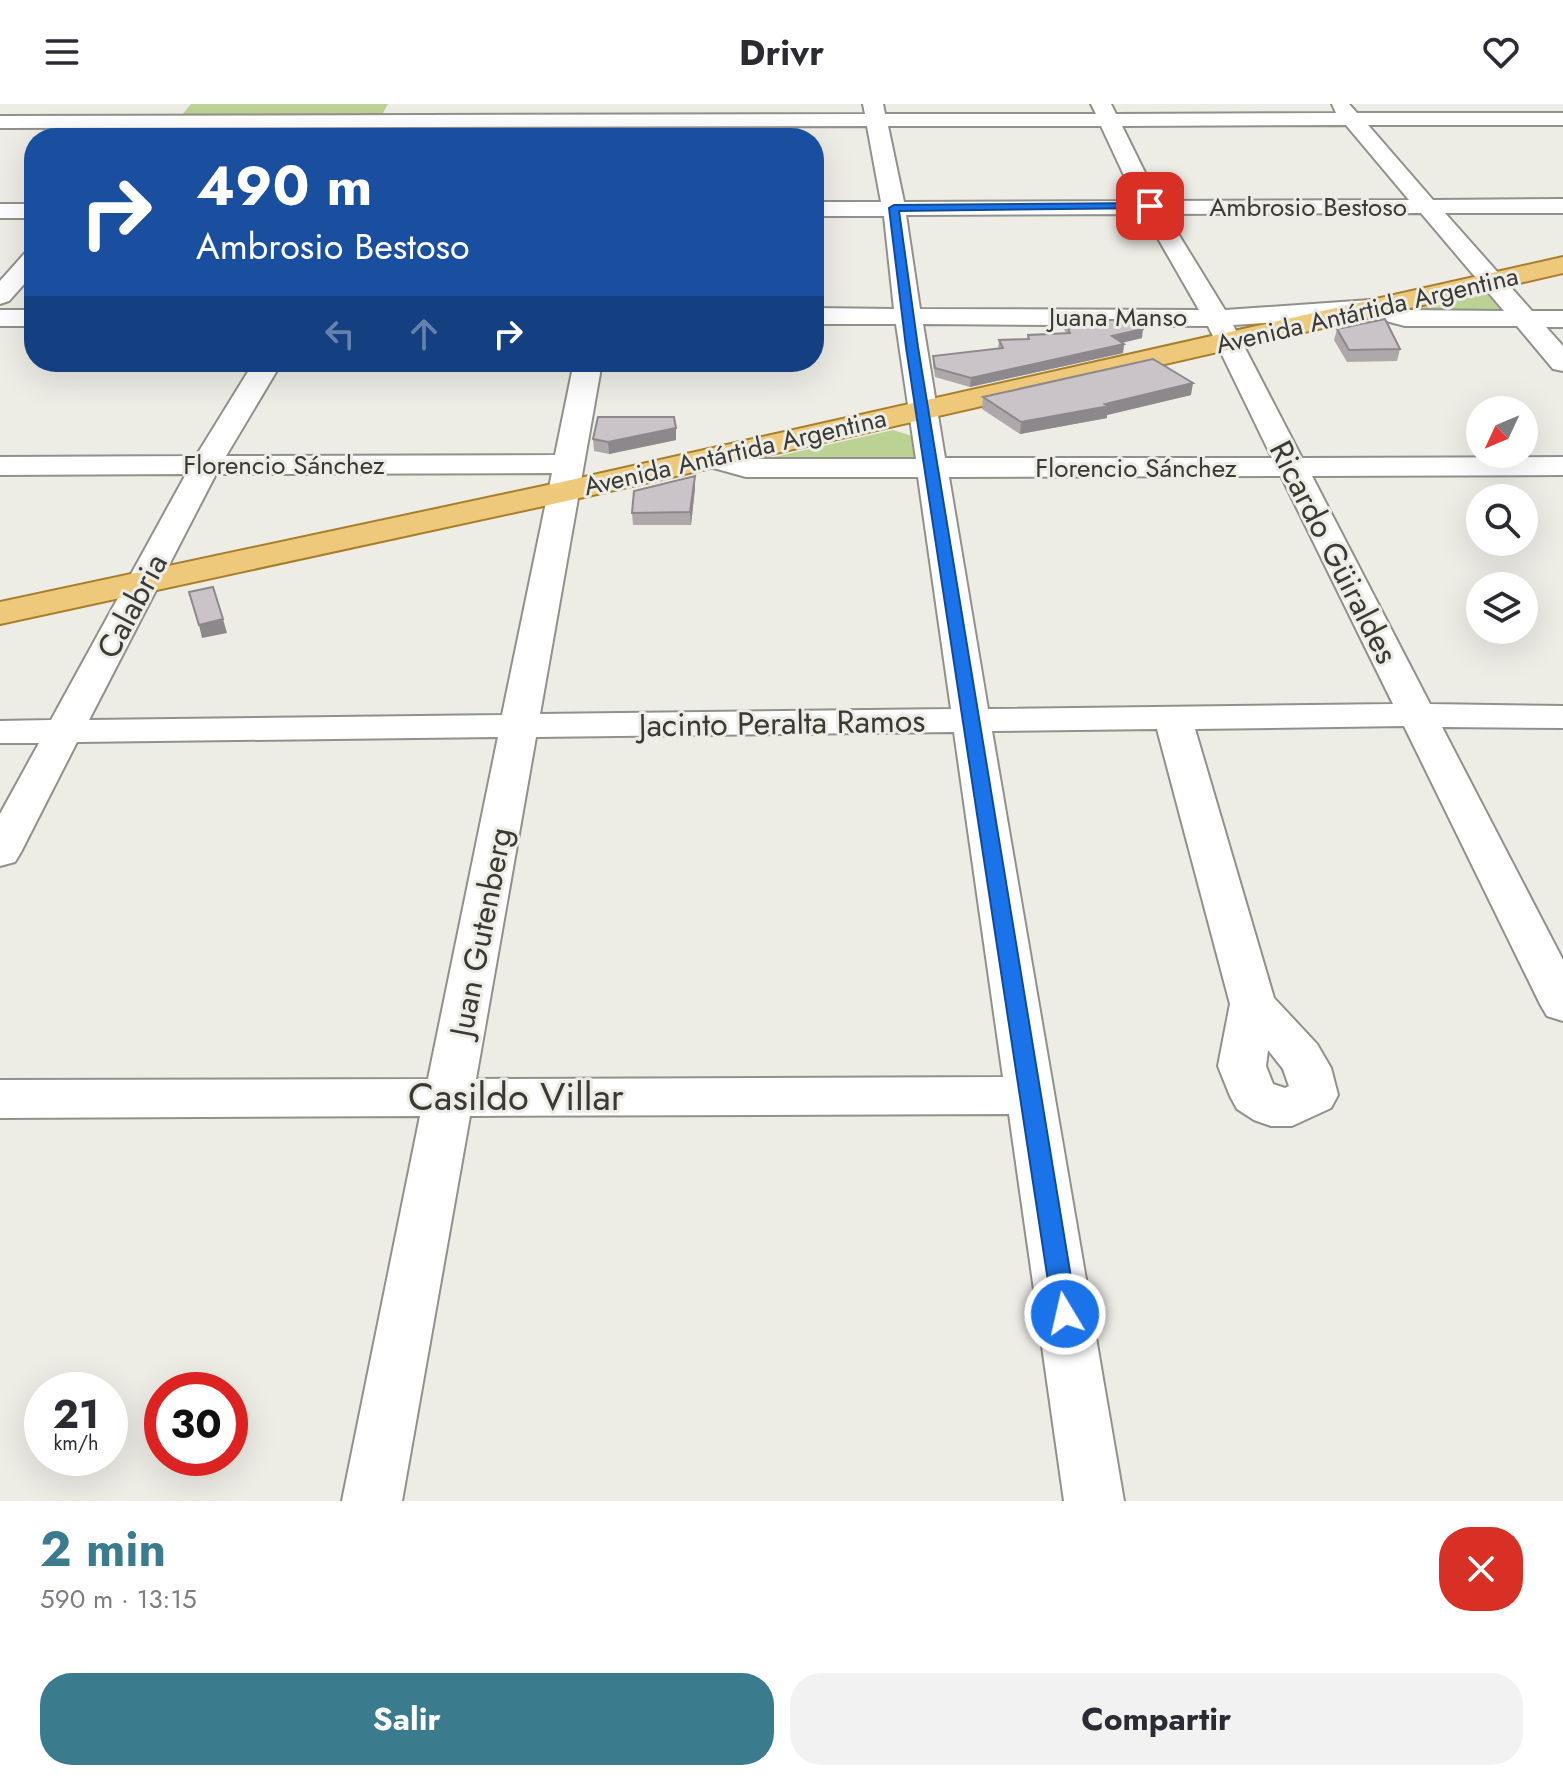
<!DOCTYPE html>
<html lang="es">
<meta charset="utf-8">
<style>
body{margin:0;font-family:Jost,sans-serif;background:#f2f2f3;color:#2b2b33;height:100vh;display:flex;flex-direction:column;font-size:30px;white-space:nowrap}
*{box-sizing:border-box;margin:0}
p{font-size:26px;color:#7c7c81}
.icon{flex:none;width:44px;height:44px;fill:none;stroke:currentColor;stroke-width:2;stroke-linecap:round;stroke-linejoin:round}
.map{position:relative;height:1397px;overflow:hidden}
.details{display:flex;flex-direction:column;background:#fff;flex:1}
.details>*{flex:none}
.banner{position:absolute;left:24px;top:24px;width:800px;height:244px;border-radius:32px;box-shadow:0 8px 32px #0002;background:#1a4fa0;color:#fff;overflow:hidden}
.needle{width:52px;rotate:226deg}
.fabs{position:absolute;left:1466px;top:292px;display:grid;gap:16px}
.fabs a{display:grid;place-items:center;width:72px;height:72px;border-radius:50%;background:#fff;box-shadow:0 8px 32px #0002;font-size:40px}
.speed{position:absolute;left:24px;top:1268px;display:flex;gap:16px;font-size:40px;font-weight:700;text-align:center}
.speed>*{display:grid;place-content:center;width:104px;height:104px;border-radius:50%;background:#fff;box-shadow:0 8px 32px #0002;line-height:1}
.speed small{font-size:20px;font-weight:400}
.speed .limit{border:12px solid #d22;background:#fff;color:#111}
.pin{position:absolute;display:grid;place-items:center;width:68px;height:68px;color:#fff;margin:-34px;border-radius:16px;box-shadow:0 4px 12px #0006}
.me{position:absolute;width:88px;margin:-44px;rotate:351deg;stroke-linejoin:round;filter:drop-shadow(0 0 6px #0008)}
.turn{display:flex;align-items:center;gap:28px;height:168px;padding:0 40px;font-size:36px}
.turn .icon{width:104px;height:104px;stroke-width:2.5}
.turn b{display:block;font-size:56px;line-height:68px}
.lanes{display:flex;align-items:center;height:76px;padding:0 40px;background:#0003;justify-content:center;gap:40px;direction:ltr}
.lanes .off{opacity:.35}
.round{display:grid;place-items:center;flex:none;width:84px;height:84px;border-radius:32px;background:#f2f2f3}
.headline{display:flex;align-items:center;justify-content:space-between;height:136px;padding:0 40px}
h1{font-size:48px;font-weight:700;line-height:60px;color:#3a7b8e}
.cta{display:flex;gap:16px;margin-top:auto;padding:16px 40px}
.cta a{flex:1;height:92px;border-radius:32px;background:#3a7b8e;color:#fff;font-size:32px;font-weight:700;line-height:92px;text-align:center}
.cta a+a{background:#f2f2f3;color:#2b2b33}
header{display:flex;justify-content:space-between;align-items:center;height:104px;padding:0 40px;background:#fff;font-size:36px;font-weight:700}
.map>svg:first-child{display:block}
.green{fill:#bcd295}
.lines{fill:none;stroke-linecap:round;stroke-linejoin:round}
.minor-casing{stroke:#91908a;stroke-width:4}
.major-casing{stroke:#a77f2a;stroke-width:4}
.minor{fill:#fff;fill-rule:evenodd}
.major{fill:#eec97b;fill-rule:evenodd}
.wall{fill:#aea8ab}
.shaded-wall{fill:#8d888b}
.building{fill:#cac3c7;stroke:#8d888b;stroke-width:2}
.route{fill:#1a73e8;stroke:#114b97;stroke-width:2}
.labels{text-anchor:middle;stroke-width:6;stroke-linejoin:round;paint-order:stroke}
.far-street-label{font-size:26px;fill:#393936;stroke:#edece5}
.street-label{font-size:32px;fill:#393936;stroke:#edece5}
.near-street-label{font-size:38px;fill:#393936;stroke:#edece5}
</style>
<header><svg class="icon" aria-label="menu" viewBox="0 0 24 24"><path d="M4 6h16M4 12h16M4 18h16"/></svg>Drivr<svg class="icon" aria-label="heart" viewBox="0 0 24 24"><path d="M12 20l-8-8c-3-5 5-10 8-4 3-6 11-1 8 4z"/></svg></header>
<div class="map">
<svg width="1563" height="1397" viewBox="0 0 1563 1397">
<rect width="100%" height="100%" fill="#edece5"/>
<!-- green -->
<path class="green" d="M191,0H388L382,11L181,12Z
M1487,187L1496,191L1505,204L1504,208L1407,207Z
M893,326L912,332L915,352L913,356L756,357Z"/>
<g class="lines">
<!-- minor casing -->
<g class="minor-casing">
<path id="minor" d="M863,0H883L885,10H1096L1091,0H1111L1116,10L1336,9L1332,0H1349L1357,9H1563V21H1368L1433,96L1563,95V109H1445L1532,207H1563V223H1546L1563,242V267L1553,265L1517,222H1405L1367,212L1233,221L1302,354L1563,353V371L1312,372L1430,600L1563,602V624L1442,623L1563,856V917L1547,912L1540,900L1404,622L1195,625L1274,894L1317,940L1331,964L1338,991L1331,1004L1292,1022H1271L1254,1016L1237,1005L1230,992L1218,962L1230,900L1157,625L992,627L1124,1397H1064L1009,1010L470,1012L402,1397H342L420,1012L0,1014V976L428,975L498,633L77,638L21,748L15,758L0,762V710L39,639H0V617L51,616L186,370L0,371V353L196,352L254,258H282L226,352L555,351L574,258H602L540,610L951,605L918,373H746L699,360L695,354L699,348L710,345L747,355H916L896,220H814V204L894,205L884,112H814V98H881L867,22L0,24V12L865,10ZM1346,21L1409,96L1159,97L1122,22ZM888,22H1101L1136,97L904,98ZM1421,109L1504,207L1405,206L1370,196L1225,206L1166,110ZM1144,110L1199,206L920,205L906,111ZM923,220L1208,222L1272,354H945ZM552,369L502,611L89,616L216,370ZM1281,372L1393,600L988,605L949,373ZM954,628L1003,973L476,975L536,633ZM1268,946L1283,965L1289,982L1285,984L1273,980L1266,962Z
M0,100H34V114H0Z
M34,147V169L9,197L0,200V177L25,149Z
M0,206H34V222H0Z"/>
</g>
<!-- major casing -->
<g class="major-casing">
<path id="major" d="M1563,153V169L562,398L0,520V498L562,378Z"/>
</g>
<!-- minor -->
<use href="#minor" class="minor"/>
<!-- major -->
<use href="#major" class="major"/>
</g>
<!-- wall -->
<path class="wall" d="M1065,216L1142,234L1122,239L1124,240L1123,249L970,283L935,273L933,261V252L998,245L999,236L1027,235L1028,231L1066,229L1064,225Z
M1337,225L1400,245L1397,257L1347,258L1334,236Z
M1191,291L1107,311V314L1020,330L982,305L983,293Z
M593,335L676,336L609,350L594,347Z
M695,372V384L691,421H633L632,409Z"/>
<!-- shaded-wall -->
<path class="shaded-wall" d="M1143,225L1142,234L1111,241L1112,232Z
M1124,240L1123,249L970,283L971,274Z
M1193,279L1191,291L1107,311V314L1020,330L1021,318Z
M676,324V336L609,350L608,338Z
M695,372V384L691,421L690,408Z
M223,515L227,529L202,534L199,521Z"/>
<!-- building -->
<path class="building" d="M1385,215L1400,245L1349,246L1337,225Z
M1065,216H1142L1143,225L1112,232L1124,240L971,274L935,264L933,252L1003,244L999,236L1029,235L1028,231L1070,229Z
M1153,255L1193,279L1105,300L1109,302L1021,318L983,293Z
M598,313H674L676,324L608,338L593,335Z
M695,372L690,408L632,409L634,387Z
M213,483L223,515L199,521L189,488Z"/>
<!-- route -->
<path class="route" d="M1150,99L1155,102L1153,104L899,107L918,243L1077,1210L1074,1217L1065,1220L1056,1217L1053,1210L906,243L889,104L894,101Z"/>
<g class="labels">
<!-- far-street labels -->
<g class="far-street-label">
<text x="1308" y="112">Ambrosio Bestoso</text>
<text transform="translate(1367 206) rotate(-13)" y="9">Avenida Antártida Argentina</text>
<text x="1118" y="222">Juana Manso</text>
<text transform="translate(735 348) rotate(-13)" y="9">Avenida Antártida Argentina</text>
<text x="284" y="370">Florencio Sánchez</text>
<text x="1136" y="373">Florencio Sánchez</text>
</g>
<!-- street labels -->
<g class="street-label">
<text transform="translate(1334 448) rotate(63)" y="11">Ricardo Güiraldes</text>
<text transform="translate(132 502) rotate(-62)" y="11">Calabria</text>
<text transform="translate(782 619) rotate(-1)" y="11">Jacinto Peralta Ramos</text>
<text transform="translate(481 828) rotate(-79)" y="11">Juan Gutenberg</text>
</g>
<!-- near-street labels -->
<g class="near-street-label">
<text x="516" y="1006">Casildo Villar</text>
</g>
</g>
</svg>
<div class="fabs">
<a><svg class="needle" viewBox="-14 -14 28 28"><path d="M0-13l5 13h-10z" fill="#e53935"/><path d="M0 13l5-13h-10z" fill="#7c7c81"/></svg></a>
<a><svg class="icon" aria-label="search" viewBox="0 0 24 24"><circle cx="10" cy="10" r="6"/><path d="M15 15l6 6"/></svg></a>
<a><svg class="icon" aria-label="layers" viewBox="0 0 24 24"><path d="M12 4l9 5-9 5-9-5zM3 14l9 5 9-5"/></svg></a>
</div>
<div class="speed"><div>21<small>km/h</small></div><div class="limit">30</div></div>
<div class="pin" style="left:1150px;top:102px;background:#d93025"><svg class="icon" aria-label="arrive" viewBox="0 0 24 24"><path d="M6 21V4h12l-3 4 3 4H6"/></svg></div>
<svg class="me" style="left:1065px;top:1210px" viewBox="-20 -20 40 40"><circle r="17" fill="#1a73e8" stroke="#fff" stroke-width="3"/><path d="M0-11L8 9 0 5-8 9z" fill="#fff"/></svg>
<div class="banner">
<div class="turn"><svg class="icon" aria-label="right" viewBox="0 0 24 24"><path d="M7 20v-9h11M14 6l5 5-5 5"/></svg><div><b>490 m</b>Ambrosio Bestoso</div></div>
<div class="lanes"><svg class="icon off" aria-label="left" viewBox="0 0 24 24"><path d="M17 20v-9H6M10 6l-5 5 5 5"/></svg><svg class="icon off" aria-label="ahead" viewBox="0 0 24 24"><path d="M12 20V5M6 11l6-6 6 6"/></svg><svg class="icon" aria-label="right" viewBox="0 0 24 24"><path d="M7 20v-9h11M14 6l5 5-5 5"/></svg></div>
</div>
</div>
<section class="details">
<div class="headline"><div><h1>2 min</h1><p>590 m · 13:15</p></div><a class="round" style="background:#d93025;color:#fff"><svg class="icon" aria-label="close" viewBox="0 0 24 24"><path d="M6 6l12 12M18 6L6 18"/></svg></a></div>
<div class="cta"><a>Salir</a><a>Compartir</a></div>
</section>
